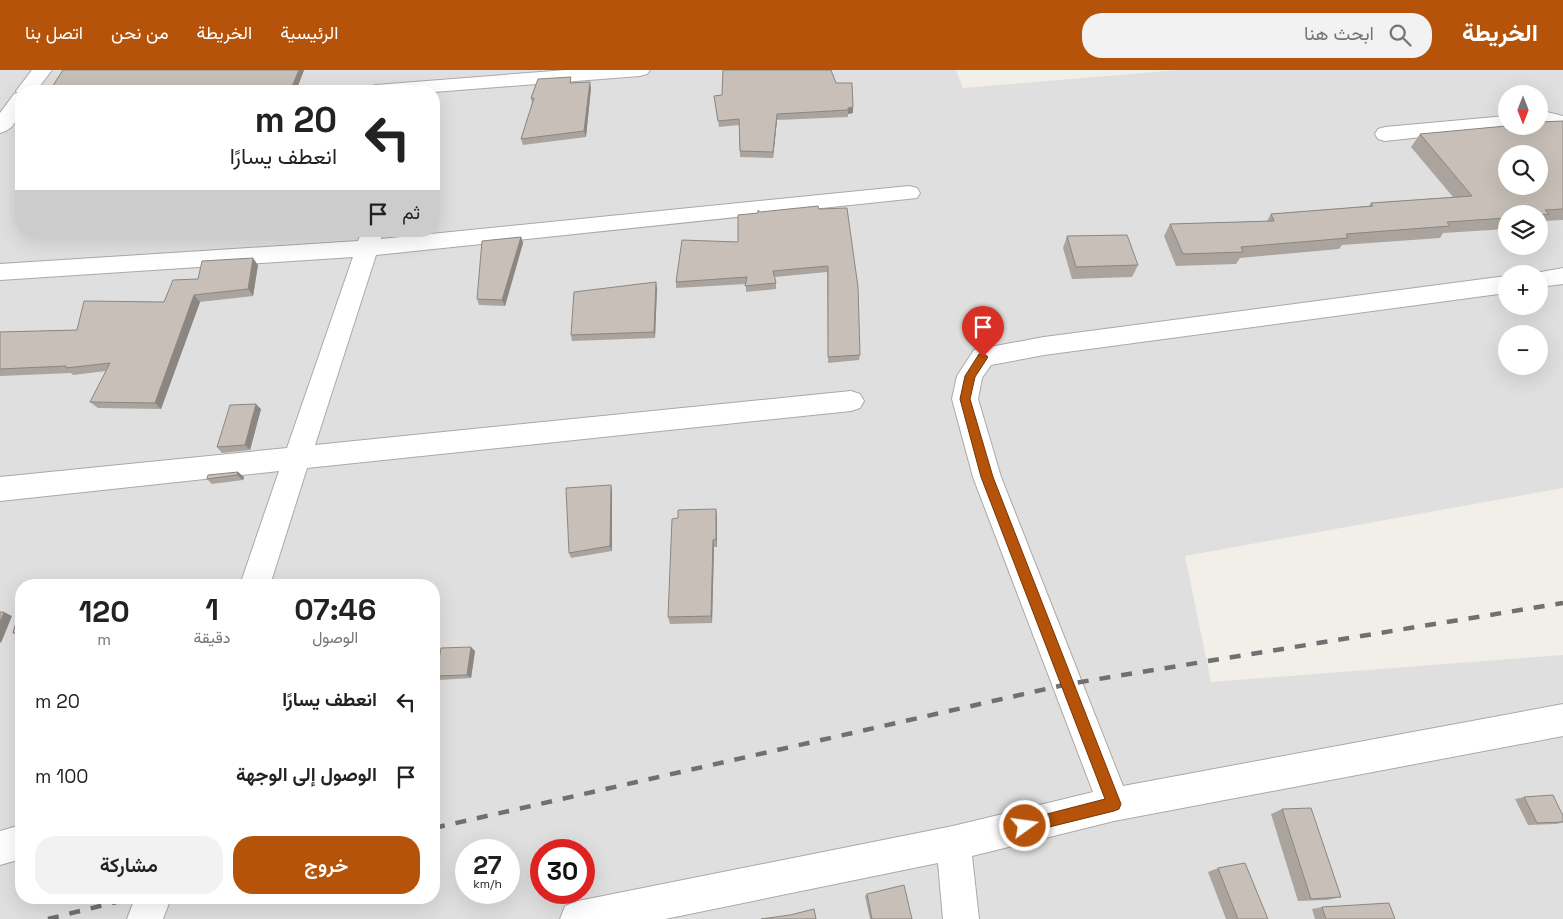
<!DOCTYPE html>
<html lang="ar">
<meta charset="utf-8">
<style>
body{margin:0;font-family:"Space Grotesk",Vazirmatn,sans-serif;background:#f2f2f2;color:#222;direction:rtl;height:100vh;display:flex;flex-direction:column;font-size:19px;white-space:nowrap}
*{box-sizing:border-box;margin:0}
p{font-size:16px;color:#767676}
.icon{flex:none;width:28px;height:28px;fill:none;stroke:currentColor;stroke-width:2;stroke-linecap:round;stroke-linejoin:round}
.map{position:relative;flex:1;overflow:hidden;direction:ltr}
.side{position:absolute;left:15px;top:509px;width:425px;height:325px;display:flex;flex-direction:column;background:#fff;border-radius:20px;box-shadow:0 5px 20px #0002;direction:rtl}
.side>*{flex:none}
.banner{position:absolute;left:15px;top:15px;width:425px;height:152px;border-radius:20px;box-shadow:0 5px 20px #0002;direction:rtl;background:#fff;color:#222;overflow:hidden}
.needle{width:32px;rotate:180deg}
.fabs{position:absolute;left:1498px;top:15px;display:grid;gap:10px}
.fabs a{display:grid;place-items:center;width:50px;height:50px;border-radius:50%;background:#fff;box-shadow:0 5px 20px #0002;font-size:25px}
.speed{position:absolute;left:455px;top:769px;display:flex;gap:10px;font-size:25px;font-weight:700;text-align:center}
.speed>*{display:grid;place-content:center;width:65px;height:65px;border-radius:50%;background:#fff;box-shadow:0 5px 20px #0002;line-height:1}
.speed small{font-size:12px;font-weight:400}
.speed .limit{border:8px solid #d22;background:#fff;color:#111}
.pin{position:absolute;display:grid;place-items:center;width:42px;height:42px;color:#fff;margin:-51px -21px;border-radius:50% 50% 50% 0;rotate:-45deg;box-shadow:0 0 5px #0007}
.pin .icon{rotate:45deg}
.me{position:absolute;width:55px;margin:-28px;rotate:76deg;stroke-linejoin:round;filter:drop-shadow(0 0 4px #0008)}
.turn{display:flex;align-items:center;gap:18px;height:105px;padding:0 20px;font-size:22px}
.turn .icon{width:65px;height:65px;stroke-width:2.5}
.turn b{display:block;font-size:35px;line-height:42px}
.then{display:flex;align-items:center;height:48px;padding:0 20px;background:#0003;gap:10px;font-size:19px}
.eta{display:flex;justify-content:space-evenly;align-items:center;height:85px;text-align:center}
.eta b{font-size:30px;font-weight:600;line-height:35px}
.cta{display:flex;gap:10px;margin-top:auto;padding:10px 20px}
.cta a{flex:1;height:58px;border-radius:20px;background:#b45309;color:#fff;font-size:20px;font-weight:600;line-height:58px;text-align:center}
.cta a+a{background:#f2f2f2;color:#222}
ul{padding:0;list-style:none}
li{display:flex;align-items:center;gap:15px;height:75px;padding:0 20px}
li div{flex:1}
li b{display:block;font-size:19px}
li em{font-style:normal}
header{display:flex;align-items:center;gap:30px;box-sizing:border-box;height:70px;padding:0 25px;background:#b45309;color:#fff}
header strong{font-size:24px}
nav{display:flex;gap:28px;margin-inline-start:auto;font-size:18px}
.search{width:350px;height:45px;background:#f2f2f2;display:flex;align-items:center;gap:12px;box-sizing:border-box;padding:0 18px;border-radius:20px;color:#767676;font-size:19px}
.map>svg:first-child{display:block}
.residential{fill:#e0dfdf;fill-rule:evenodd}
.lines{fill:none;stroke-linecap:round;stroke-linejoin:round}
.street-casing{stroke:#a9a9a9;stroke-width:2}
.street{fill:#fff;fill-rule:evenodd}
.rail{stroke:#707070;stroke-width:4.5;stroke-dasharray:11 11;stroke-linecap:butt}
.wall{fill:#aba49e}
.shaded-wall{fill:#8b8681}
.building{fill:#c7bfb8;stroke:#8b8681;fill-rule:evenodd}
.route{fill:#b45309;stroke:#753606}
</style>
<header>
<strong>الخريطة</strong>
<div class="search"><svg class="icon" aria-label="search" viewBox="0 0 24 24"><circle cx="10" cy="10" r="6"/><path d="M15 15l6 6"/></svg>ابحث هنا</div>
<nav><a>الرئيسية</a><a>الخريطة</a><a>من نحن</a><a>اتصل بنا</a></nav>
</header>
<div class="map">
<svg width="1563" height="849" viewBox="0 0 1563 849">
<rect width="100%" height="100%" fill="#f2efe9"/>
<!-- residential -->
<path class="residential" d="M0,0H956L963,18L1179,0H1563V418L1185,486L1211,612L1563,585V849H0ZM21,21H434V161H21ZM1506,24H1539V56H1506ZM1506,84H1539V116H1506ZM1506,144H1539V176H1506ZM1506,204H1539V236H1506ZM1506,264H1539V296H1506ZM21,515H434V828H21ZM466,780H509V822H466ZM541,780H584V822H541Z"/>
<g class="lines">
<!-- street casing -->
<g class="street-casing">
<path id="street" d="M32,0H52L36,21H21C21,38 19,59 0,63V43L14,24L17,23L16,21Z
M566,0H650L647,4L640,6L434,22L366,21L369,17L376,15Z
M1547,42L1563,46V58L1547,54L1539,55V43Z
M1506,46V56L1513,57L1385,71L1378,69L1375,64L1378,59L1385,57Z
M909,116L917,118L920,123L917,128L376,185L315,375L851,321L860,324L864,331L860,338L851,341L307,398L270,515H240L279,401L0,431V407L287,378L353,187L0,210V194L358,171L362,161H382L381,169Z
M1563,198V214L1539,217V204H1530Z
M1506,206V223L1044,285L991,295L982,308L978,329L1001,407L1123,716L1563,634V666L1114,751L972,786L979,849H943L938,793L665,849H560L565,836L578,831L953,756L1093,722L973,407L952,329L957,306L974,280L1044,267Z
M21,755V789L0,795V761Z
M135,828H171L163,849H127Z"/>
</g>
<!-- street -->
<use href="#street" class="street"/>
<!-- rail -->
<path class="rail" d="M434,758L1068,614L1563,533
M48,849L132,828"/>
</g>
<!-- wall -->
<path class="wall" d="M63,0H304L296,21H56L52,17Z
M572,13L591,18L586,67L523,75L521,69L532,34L531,28Z
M836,13L853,43L848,44V47L777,50L773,88L740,87L739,55L719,57L714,26Z
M1563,51V150L1543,151L1539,155V144H1506V159L1443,163L1440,168L1342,175L1339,179L1240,188L1236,194L1176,196L1164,166L1170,154L1267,151L1271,144L1369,136L1371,133L1453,127L1411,77L1420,64Z
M818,136L860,285L859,290L828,293L827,202L775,207L776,213V219L746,222V214L676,218V212L738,172L758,143Z
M1067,166L1138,195L1132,207L1072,209L1063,178Z
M521,167L523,173L505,236L479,235L477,229Z
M258,195L253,226L200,232L161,339L98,338L90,332L106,301L73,305L71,303L0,306V262L77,260L164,232L198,209Z
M657,218L655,268L572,271L571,265Z
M261,339L250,380L222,383L217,377Z
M238,402L244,407L243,410L212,414L207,409Z
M612,420V481L571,488L569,483Z
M717,447V477H714L712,553L670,554L668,547Z
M21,534V567L13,563Z
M475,581L471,608L440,610L436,606Z
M1524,727L1563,746V752L1557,754L1528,755L1515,729Z
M1282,739L1341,827L1327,830L1298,831L1271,744Z
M1218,798L1268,849H1226L1208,802Z
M867,824L912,849H870L865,826Z
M1322,837L1395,849H1315L1312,839Z"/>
<!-- shaded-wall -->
<path class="shaded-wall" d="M299,0H304L296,21H290Z
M590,12L591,18L586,67L584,61Z
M853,37V43L848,44V38Z
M777,44V50L773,88V82Z
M521,167L523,173L505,236L502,230Z
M253,188L258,195L253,226L248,219Z
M656,212L657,218L655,268L654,262Z
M194,225L200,232L161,339L155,333Z
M256,334L261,339L250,380L245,375Z
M238,402L244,407L243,410L237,405Z
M611,415L612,420V481L610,476Z
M716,439L717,447V477L716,469Z
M713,470L714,477L712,553L711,546Z
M4,542L12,546L1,573L0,572V552Z
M471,577L475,581L471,608L467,605Z"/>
<!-- building -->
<path class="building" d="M63,0H299L290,21H91L94,16L52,17Z
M723,0H831L836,13H852L853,37L848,38V40L777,44L773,82L740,81L739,49L718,51L714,26L722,25Z
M571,7L570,13L590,12L584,61L521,69L534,28H531L538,9Z
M1563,51V139L1545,140L1549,144L1539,145V144H1506V148L1447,152L1450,156L1346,164L1348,168L1241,177L1243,182L1183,184L1170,154L1274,151L1271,144L1373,136L1371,133L1472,126L1420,64L1506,56H1539V52ZM1506,84H1539V116H1506Z
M818,136L819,139L847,138L858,217L860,285L828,287V196L773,201L776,213L745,216L747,207L676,212L682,170L738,172V145L758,143V140L760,142Z
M1127,165L1138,195L1076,197L1067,166Z
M521,167L502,230L477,229L482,171Z
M253,188L248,219L194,225L155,333L90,332L110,293L66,298V296L0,299V262L77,260L84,231L164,232L173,210L198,209L202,191Z
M656,212L654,262L571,265L574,222Z
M256,334L245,375L217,377L230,335Z
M238,402L237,405L207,409L208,405Z
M611,415L610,476L569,483L566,418Z
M716,439V469L713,470L711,546L668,547L672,449L678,448V440Z
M21,534V562L13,563Z
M0,542H4L0,552Z
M471,577L467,605L436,606L441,578Z
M21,671V693H20L16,672Z
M1553,725L1563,746V752L1537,753L1524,727Z
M1311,738L1341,827L1311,829L1282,739Z
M1245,793L1268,849H1238L1218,798Z
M904,815L912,849H872L867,824Z
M1389,833L1395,849H1326L1322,837Z
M814,839L816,849H761L790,845Z"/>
<!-- route -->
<path class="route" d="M983,283L988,287L975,307L970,329L993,407L1121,734L1119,739L1114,741L1025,763L1020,760L1018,756L1020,751L1105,729L981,407L960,329L965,306L979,284Z"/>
</svg>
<div class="fabs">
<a><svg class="needle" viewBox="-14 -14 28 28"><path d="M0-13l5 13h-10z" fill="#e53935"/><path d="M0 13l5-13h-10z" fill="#767676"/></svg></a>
<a><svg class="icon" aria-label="search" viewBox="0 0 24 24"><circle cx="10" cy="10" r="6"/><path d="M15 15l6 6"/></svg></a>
<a><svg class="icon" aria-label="layers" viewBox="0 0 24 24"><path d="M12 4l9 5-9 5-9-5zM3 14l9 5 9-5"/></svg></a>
<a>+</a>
<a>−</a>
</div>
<div class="speed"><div>27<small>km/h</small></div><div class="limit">30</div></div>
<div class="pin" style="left:983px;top:287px;background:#d93025"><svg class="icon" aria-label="arrive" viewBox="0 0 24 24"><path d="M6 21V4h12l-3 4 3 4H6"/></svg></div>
<svg class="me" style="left:1025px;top:756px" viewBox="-20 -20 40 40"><circle r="17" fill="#b45309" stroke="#fff" stroke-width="3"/><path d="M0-11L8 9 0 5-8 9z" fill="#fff"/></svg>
<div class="banner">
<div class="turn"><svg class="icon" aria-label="left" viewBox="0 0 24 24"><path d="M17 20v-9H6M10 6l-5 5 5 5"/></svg><div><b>20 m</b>انعطف يسارًا</div></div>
<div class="then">ثم<svg class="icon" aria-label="arrive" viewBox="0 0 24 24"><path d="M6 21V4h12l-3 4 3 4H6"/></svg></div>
</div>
<section class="side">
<div class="eta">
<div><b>07:46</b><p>الوصول</p></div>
<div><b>1</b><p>دقيقة</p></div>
<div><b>120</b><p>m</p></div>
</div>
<ul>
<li><svg class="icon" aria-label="left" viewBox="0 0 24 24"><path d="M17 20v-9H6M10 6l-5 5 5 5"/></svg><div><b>انعطف يسارًا</b></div><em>20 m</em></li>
<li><svg class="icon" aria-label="arrive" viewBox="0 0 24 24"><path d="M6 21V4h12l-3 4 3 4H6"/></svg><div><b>الوصول إلى الوجهة</b></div><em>100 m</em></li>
</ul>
<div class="cta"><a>خروج</a><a>مشاركة</a></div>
</section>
</div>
